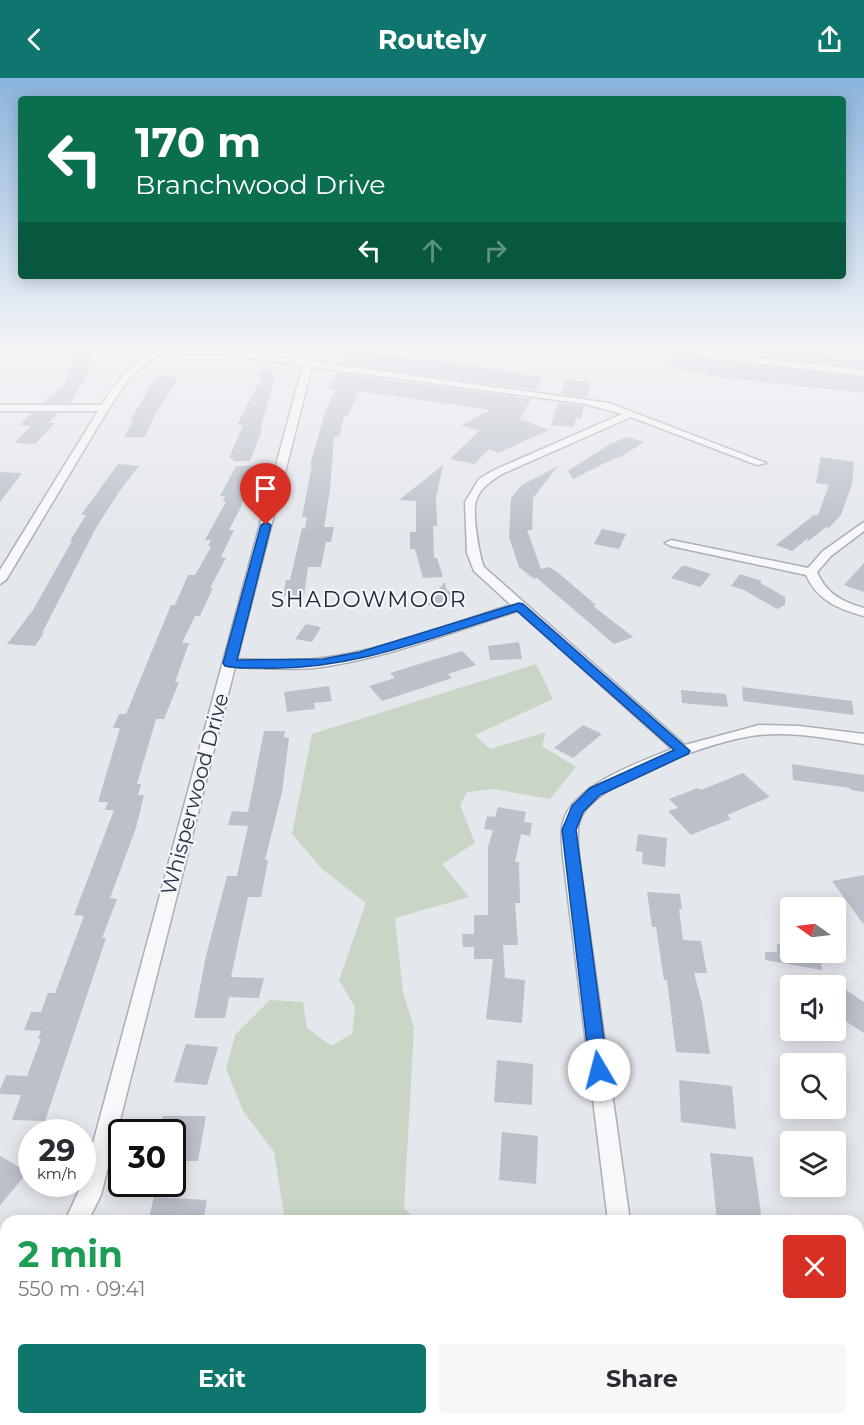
<!DOCTYPE html>
<meta charset="utf-8">
<style>
body{margin:0;font-family:Montserrat,sans-serif;background:#f7f7f7;color:#2b2b33;height:100vh;display:flex;flex-direction:column;font-size:22px;white-space:nowrap}
*{box-sizing:border-box;margin:0}
p{font-size:20px;color:#7c7c81}
.icon{flex:none;width:33px;height:33px;fill:none;stroke:currentColor;stroke-width:2;stroke-linecap:round;stroke-linejoin:round}
.map{position:relative;flex:1;overflow:hidden}
.sheet{position:absolute;left:0px;top:1137px;width:864px;height:210px;display:flex;flex-direction:column;background:#fff;border-radius:18px 18px 0 0;box-shadow:0 3px 15px #0003}
.sheet>*{flex:none}
.banner{position:absolute;left:18px;top:18px;width:828px;height:183px;border-radius:6px;box-shadow:0 3px 15px #0003;background:#0b6e4f;color:#fff;overflow:hidden}
.needle{width:39px;rotate:284deg}
.fabs{position:absolute;left:780px;top:819px;display:grid;gap:12px}
.fabs a{display:grid;place-items:center;width:66px;height:66px;border-radius:6px;background:#fff;box-shadow:0 3px 15px #0003;font-size:30px}
.speed{position:absolute;left:18px;top:1041px;display:flex;gap:12px;font-size:30px;font-weight:700;text-align:center}
.speed>*{display:grid;place-content:center;width:78px;height:78px;border-radius:50%;background:#fff;box-shadow:0 3px 15px #0003;line-height:1}
.speed small{font-size:15px;font-weight:400}
.speed .limit{border:3px solid #111;border-radius:9px;background:#fff;color:#111}
.pin{position:absolute;display:grid;place-items:center;width:51px;height:51px;color:#fff;margin:-62px -26px;border-radius:50% 50% 50% 0;rotate:-45deg;box-shadow:0 0 6px #0007}
.pin .icon{rotate:45deg}
.me{position:absolute;width:66px;margin:-33px;rotate:352deg;stroke-linejoin:round;filter:drop-shadow(0 0 4px #0008)}
.turn{display:flex;align-items:center;gap:21px;height:126px;padding:0 18px;font-size:27px}
.turn .icon{width:78px;height:78px;stroke-width:2.5}
.turn b{display:block;font-size:42px;line-height:51px}
.lanes{display:flex;align-items:center;height:57px;padding:0 18px;background:#0003;justify-content:center;gap:30px;direction:ltr}
.lanes .off{opacity:.35}
.round{display:grid;place-items:center;flex:none;width:63px;height:63px;border-radius:6px;background:#f7f7f7}
.headline{display:flex;align-items:center;justify-content:space-between;height:102px;padding:0 18px}
h1{font-size:36px;font-weight:700;line-height:45px;color:#1e9e55}
.button{display:flex;gap:12px;margin-top:auto;padding:12px 18px}
.button a{flex:1;height:69px;border-radius:6px;background:#0f766e;color:#fff;font-size:24px;font-weight:700;line-height:69px;text-align:center}
.button a+a{background:#f7f7f7;color:#2b2b33}
header{display:flex;justify-content:space-between;align-items:center;height:78px;padding:0 18px;background:#0f766e;color:#fff;font-size:27px;font-weight:700}
.map>svg:first-child{display:block}
.green{fill:#c9d6c5}
.building{fill:#bbc0ca}
.lines{fill:none;stroke-linecap:round;stroke-linejoin:round}
.street-casing{stroke:#a9aeb7;stroke-width:3}
.street{fill:#f7f8fa;fill-rule:evenodd}
.route{fill:#1a73e8;stroke:#114b97;stroke-width:1.5}
.labels{text-anchor:middle;stroke-width:4.5;stroke-linejoin:round;paint-order:stroke}
.street-label{font-size:21px;fill:#2b3445;stroke:#f4f6f9}
.neighbourhood-label{font-size:22px;letter-spacing:1.5px;fill:#1d2536;stroke:#f4f6f9}
</style>
<header><svg class="icon" aria-label="back" viewBox="0 0 24 24"><path d="M15 5l-7 7 7 7"/></svg>Routely<svg class="icon" aria-label="share" viewBox="0 0 24 24"><path d="M12 15V3M7 8l5-5 5 5M5 13v7h14v-7"/></svg></header>
<div class="map">
<svg width="864" height="1347" viewBox="0 0 864 1347">
<rect width="100%" height="100%" fill="#e4e7ec"/>
<!-- green -->
<path class="green" d="M536,586L553,621L475,657L490,671L546,654L542,668L576,689L550,721L494,711L467,714L460,727L475,765L442,786L469,819L395,840L403,914L414,950L404,1131L420,1143H285L274,1074L243,1033L226,991L235,957L270,922L303,924L307,950L331,968L352,956L355,929L339,902L366,825L322,791L292,756L312,656Z
M169,1341H382L381,1347H169Z"/>
<!-- building -->
<path class="building" d="M87,267L90,277L87,286H93L73,321L69,325H43L60,310H63L76,276L74,268Z
M683,267H742L805,273L825,277L824,279L864,283V290Z
M672,273L718,283L864,300V315L708,298L709,296L671,290Z
M350,274L450,284L543,299L535,312L343,286Z
M272,291L275,300L260,352H262L250,383H232L234,380H229L243,347H237L258,306H262L258,292Z
M337,295L531,321L520,341L549,352L498,375L489,371L474,386L450,381L479,353L461,347L491,332L359,313L348,338H344L339,359H334L330,412L324,449H334L331,464H326L321,489H308L304,518H283L286,502H290L302,450L305,451L307,439H302L312,387H310L325,334L336,311H328Z
M156,298L179,299L157,333L145,359H124L133,343H130Z
M566,301L591,305L587,320L561,316Z
M558,325L584,328L581,341L576,340L574,349L551,347Z
M32,335H58L48,345H55L35,366L14,365L31,348L19,347Z
M627,359L644,364L619,380L617,379L573,401L568,393L610,366Z
M821,379L854,384L852,406L841,437L829,450L826,449L807,464L808,460L792,473L776,467L814,437H818L829,407L816,405Z
M118,386L139,388L121,411L97,448L42,555H44L35,568L7,566L33,532L72,463H70L86,437H81Z
M443,387L436,419L437,448H433L434,480H437L443,499L423,500L415,471H410V454H416V423L399,422Z
M236,388H252L242,409H247L241,429L229,452H234L221,479L226,480L210,510H213L200,538H195L182,565H189L175,604H179L164,641H156L137,706H141L138,717H144L136,750L110,820L117,821L102,860H106L45,1043L12,1042L21,1017L0,1016V1012L6,997L27,998L41,961H38L41,953L24,952L31,934H41L48,915H55L84,838L74,837L114,732H105L108,724H98L120,650H113L119,636H126L171,527H175L188,497H195L211,469L208,468L211,462H205L226,424L223,423L225,418H220Z
M558,388L533,420L532,452H527L541,491L549,489L556,493L596,527L593,528L633,559L614,566L537,500L534,501L519,489L509,459L511,420L522,407Z
M0,394L22,395L0,424Z
M602,451L626,456L619,471L594,466Z
M864,485V514L844,507Z
M682,488H686L711,496L700,509L671,500Z
M740,496L762,503L760,505L785,519V527L777,531L744,512L731,508Z
M445,504L447,513L456,515L443,531L426,526Z
M306,546L321,549L312,564L295,561Z
M519,564L522,581L490,582L488,568Z
M462,573L476,587L448,596L452,600L382,623L369,608L395,600L390,595Z
M329,608L332,623L314,625L315,631L287,634L284,614Z
M742,609L852,623L854,637L743,623Z
M681,612L726,616L728,629L682,625Z
M583,647L602,656L573,680L554,670Z
M264,653H285L284,659L289,660L282,714L265,782H268L261,819H248L231,899L264,900L259,920L229,919L225,940H194L206,878L227,798H237L248,748L228,747L232,733L248,734Z
M792,686L864,697V714L851,712L850,710L793,702Z
M743,695L770,719L727,737L731,741L691,757L668,733L678,730L669,721L698,710L701,712Z
M498,729L526,734L524,744L532,745L530,758L521,756L515,784H519L520,825H515L518,867H503L505,900L525,902L522,945L486,941L493,881H474V869H463L462,856H474V837H488V769L493,752L484,751L487,738L495,739Z
M638,756L667,760L665,789L642,786L643,774L636,773Z
M864,797V847L832,803Z
M647,814L680,816L682,831H679L683,862L701,863L707,895H694L702,925L710,976L676,974L667,902H664L656,849H652Z
M777,866L790,868V874H820L822,892L765,882V874H777Z
M846,912L864,924V955L836,937V923Z
M186,966L218,969L207,1007L174,1004Z
M497,982L533,986L532,1027L494,1024Z
M679,1002L732,1008L736,1051L681,1044Z
M163,1038H206L198,1083H172V1054H160Z
M502,1054L538,1058L536,1106L499,1102Z
M710,1075L753,1079L762,1143H717Z
M0,1078L28,1094L0,1127Z
M154,1119L207,1122L203,1143H148Z"/>
<g class="lines">
<!-- street casing -->
<g class="street-casing">
<path id="street" d="M656,267H672L718,275L864,292V298L718,281Z
M216,270L609,325L766,385L757,387L631,339L502,396C491,403 480,410 476,423C472,434 479,477 484,489L685,667L759,647L799,648L864,656V666C830,661 793,653 759,657C717,661 608,700 584,734C575,746 578,765 579,779L630,1143H608L563,779C562,767 560,753 564,741C576,706 640,684 672,671L518,533C451,554 383,582 314,590C288,592 261,590 235,589L101,1117L88,1143H65L82,1106L303,287L216,276L162,277L151,282L130,299L109,330L6,502L0,506V492L98,333H0V327H101C142,269 148,273 216,270ZM312,289L585,326L622,336L494,392L479,401L465,424L467,475L474,493L511,527C447,547 383,573 316,581C290,584 263,582 237,581Z
M864,444V453L831,478L817,494C826,515 842,524 864,530V538C838,531 817,522 806,497L671,468L665,465L671,462L808,490L823,473Z
M0,1181H6V1205H0Z
M858,1245H864V1269H858Z"/>
</g>
<!-- street -->
<use href="#street" class="street"/>
</g>
<!-- sky -->
<linearGradient id="sky" x2="0" y2="1"><stop stop-color="#8bb4dd"/><stop offset="0.59" stop-color="#f3f4f6"/><stop offset="1" stop-color="#f3f4f6" stop-opacity="0"/></linearGradient>
<rect width="864" height="455" fill="url(#sky)"/>
<!-- route -->
<path class="route" d="M266,444L271,447L237,582L323,581L360,574L519,525L523,526L690,673L688,676L600,717L583,734L576,752L608,992L605,998L599,1000L592,998L590,992L562,752L572,728L590,710L674,672L517,533C433,559 351,593 262,590C250,590 237,591 225,588L223,585L261,447Z"/>
<g class="labels">
<!-- street labels -->
<g class="street-label">
<text transform="translate(195 716) rotate(-75)" y="7">Whisperwood Drive</text>
</g>
<!-- neighbourhood labels -->
<g class="neighbourhood-label">
<text x="369" y="529">SHADOWMOOR</text>
</g>
</g>
</svg>
<div class="fabs">
<a><svg class="needle" viewBox="-14 -14 28 28"><path d="M0-13l5 13h-10z" fill="#e53935"/><path d="M0 13l5-13h-10z" fill="#7c7c81"/></svg></a>
<a><svg class="icon" aria-label="sound" viewBox="0 0 24 24"><path d="M4 9h4l5-4v14l-5-4H4zM17 9q2 3 0 6"/></svg></a>
<a><svg class="icon" aria-label="search" viewBox="0 0 24 24"><circle cx="10" cy="10" r="6"/><path d="M15 15l6 6"/></svg></a>
<a><svg class="icon" aria-label="layers" viewBox="0 0 24 24"><path d="M12 4l9 5-9 5-9-5zM3 14l9 5 9-5"/></svg></a>
</div>
<div class="speed"><div>29<small>km/h</small></div><div class="limit">30</div></div>
<div class="pin" style="left:266px;top:447px;background:#d93025"><svg class="icon" aria-label="arrive" viewBox="0 0 24 24"><path d="M6 21V4h12l-3 4 3 4H6"/></svg></div>
<svg class="me" style="left:599px;top:992px" viewBox="-20 -20 40 40"><circle r="19" fill="#fff"/><path d="M0-13L10 11 0 6-10 11z" fill="#1a73e8"/></svg>
<div class="banner">
<div class="turn"><svg class="icon" aria-label="left" viewBox="0 0 24 24"><path d="M17 20v-9H6M10 6l-5 5 5 5"/></svg><div><b>170 m</b>Branchwood Drive</div></div>
<div class="lanes"><svg class="icon" aria-label="left" viewBox="0 0 24 24"><path d="M17 20v-9H6M10 6l-5 5 5 5"/></svg><svg class="icon off" aria-label="ahead" viewBox="0 0 24 24"><path d="M12 20V5M6 11l6-6 6 6"/></svg><svg class="icon off" aria-label="right" viewBox="0 0 24 24"><path d="M7 20v-9h11M14 6l5 5-5 5"/></svg></div>
</div>
<section class="sheet">
<div class="headline"><div><h1>2 min</h1><p>550 m · 09:41</p></div><a class="round" style="background:#d93025;color:#fff"><svg class="icon" aria-label="close" viewBox="0 0 24 24"><path d="M6 6l12 12M18 6L6 18"/></svg></a></div>
<div class="button"><a>Exit</a><a>Share</a></div>
</section>
</div>
